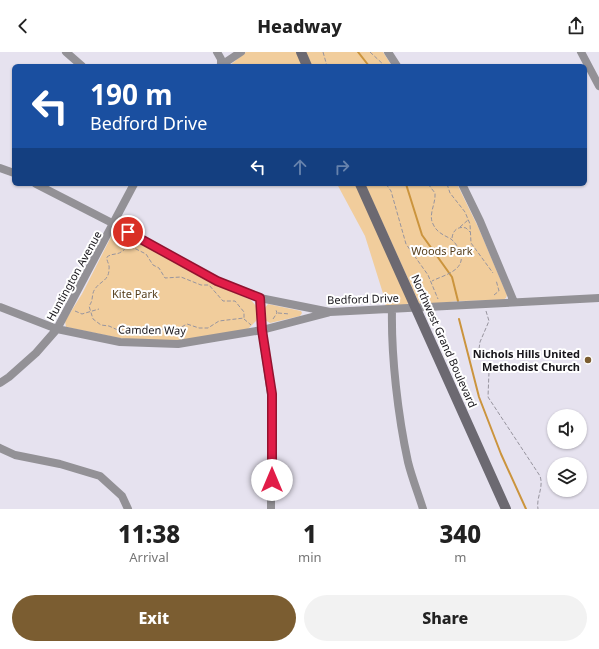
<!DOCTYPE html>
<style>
body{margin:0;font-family:"Noto Sans",sans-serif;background:#f2f2f2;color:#222;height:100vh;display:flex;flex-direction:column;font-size:15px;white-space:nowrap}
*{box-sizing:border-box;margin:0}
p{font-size:13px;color:#767676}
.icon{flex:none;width:22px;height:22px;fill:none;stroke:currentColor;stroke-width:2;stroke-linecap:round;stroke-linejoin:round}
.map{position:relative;height:457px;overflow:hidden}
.sheet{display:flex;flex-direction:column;background:#fff;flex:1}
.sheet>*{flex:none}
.guide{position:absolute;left:12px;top:12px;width:575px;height:122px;border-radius:6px;box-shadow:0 1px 3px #0004;background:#1a4fa0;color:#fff;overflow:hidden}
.tools{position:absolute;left:547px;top:357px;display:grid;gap:8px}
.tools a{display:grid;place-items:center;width:40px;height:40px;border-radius:50%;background:#fff;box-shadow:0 1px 3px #0004;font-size:20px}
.pin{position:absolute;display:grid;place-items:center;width:34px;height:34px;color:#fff;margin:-17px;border:2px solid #fff;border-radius:50%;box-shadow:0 1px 4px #0007}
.me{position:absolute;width:44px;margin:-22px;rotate:0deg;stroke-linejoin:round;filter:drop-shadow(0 0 3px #0008)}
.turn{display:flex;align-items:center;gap:14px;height:84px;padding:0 12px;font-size:18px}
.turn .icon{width:52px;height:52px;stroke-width:2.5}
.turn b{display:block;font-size:28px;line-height:34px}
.lanes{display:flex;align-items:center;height:38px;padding:0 12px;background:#0003;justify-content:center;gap:20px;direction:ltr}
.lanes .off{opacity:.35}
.eta{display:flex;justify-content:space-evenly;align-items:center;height:68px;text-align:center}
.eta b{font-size:24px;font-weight:800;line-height:28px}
.action{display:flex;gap:8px;margin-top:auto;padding:8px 12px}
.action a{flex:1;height:46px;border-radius:24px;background:#7b5d31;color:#fff;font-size:16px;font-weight:800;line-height:46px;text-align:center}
.action a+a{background:#f2f2f2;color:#222}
header{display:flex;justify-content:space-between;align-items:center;height:52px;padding:0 12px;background:#fff;font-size:18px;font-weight:800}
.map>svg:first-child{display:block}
.green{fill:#f1cd9c}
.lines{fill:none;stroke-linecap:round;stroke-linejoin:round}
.stream{stroke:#cb943d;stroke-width:2}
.path{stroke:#97949e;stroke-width:1;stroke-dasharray:4 2;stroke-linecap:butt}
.street{stroke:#939196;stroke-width:8}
.secondary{stroke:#6c6971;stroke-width:10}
.route-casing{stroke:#92132f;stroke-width:10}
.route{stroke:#e11d48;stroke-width:7}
.poi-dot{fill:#7b5d31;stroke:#fff;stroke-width:1.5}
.labels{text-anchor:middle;stroke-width:4;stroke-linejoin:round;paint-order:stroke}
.park-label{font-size:11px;fill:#563e1b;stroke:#fff}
.street-label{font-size:11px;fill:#18161b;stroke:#fff}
.poi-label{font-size:11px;font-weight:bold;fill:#18161b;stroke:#fff;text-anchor:end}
</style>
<header><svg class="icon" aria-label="back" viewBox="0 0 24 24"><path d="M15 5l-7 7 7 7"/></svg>Headway<svg class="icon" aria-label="share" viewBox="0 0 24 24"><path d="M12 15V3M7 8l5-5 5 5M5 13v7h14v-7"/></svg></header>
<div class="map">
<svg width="599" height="457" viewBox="0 0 599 457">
<rect width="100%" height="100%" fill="#e6e2ef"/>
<!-- green -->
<path class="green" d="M246,0H296L303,14H229Z
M306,0H383L392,14H312Z
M337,132H356L409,249L407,253L385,254L386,251L365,184Z
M365,132H457L479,177L507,243L506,246L503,248L458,249L423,253L419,251Z
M114,179H120L217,233L251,248L256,254L258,262L256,269L248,277L196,288L152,290L129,288L66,275L65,269L82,242Z
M268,252L301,259L302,261L300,264L270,271L265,268L264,257Z"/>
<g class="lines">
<!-- stream -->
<path class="stream" d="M358,0L369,14
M406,132L422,183L452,225L458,249
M459,267L479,345L501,402L526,457"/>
<!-- path -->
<path class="path" d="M323,0L327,14
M370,0L385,14
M386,132L391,139L406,192L428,223L438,247
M428,132L435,141C436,152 428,162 433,172C437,181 444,183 451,187C456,191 460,198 461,203C464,219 444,223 432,229
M447,132L450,141L465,160L470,172L471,191L493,221
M460,175L468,168
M452,186C453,178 458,174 466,176L470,180
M130,194L146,202L153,213L159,216L165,226L181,225L201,233H209L223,249H235L244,260V266L219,269L208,276H199L187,272C176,278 171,281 159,276L148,280L131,275L120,279L109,274L101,273L93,267L89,254C94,248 91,242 95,237C100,229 109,229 109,217C110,212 106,209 107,205C112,201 117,203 121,200C125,198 125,195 130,194Z
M494,243L499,239L496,228
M75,259L82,262L99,257
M486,259L489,269L480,290L479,297L489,320L488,345L540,424C544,436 536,445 538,457
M278,261L290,262
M244,267L251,273
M273,267L277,261L276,258"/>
<!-- street -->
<path class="street" d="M66,0L82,14
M217,0L221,7V14
M388,0L397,14
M581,0L599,34
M220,14L241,0
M0,116L14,121
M36,132L114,172L217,229L260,246L330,260L599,246
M462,132L480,169L514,250
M260,246L262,278L271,343V457
M0,255L57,277L120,290L178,292L262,278L327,261
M392,257C391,304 398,364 408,410C412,426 418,441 423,457
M0,331L9,325L36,301L57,277L134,132
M0,396L15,403L60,412L100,424L122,444L128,457"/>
<!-- secondary -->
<path class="secondary" d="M301,0L307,14
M360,132L506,457"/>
</g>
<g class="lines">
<!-- route casing -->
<g class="route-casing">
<path id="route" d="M128,180L217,229L260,246L262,278L272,342V428"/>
</g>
<!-- route -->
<use href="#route" class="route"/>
</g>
<!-- markers -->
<circle class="poi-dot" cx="588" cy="308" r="4"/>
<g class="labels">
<!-- park labels -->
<g class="park-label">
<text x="442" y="203">Woods Park</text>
<text x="135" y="246">Kite Park</text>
</g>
<!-- street labels -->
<g class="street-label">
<text transform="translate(74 224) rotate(-61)" y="4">Huntington Avenue</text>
<text transform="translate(363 247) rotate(-2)" y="4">Bedford Drive</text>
<text transform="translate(152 278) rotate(1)" y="4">Camden Way</text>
<text transform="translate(444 289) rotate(66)" y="4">Northwest Grand Boulevard</text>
</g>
<!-- poi labels -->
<g class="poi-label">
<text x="580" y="306">Nichols Hills United<tspan x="580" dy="13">Methodist Church</tspan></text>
</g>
</g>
</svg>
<div class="tools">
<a><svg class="icon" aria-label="sound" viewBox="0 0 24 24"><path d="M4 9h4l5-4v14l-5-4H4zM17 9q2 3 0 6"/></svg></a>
<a><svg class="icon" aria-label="layers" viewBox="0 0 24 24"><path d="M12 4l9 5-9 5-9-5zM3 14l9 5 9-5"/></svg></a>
</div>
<div class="pin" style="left:128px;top:180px;background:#d93025"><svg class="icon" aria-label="arrive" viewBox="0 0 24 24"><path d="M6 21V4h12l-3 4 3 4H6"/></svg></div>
<svg class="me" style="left:272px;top:428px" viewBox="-20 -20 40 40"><circle r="19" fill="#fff"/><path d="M0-13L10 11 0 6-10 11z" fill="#e11d48"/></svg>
<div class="guide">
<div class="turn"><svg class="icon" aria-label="left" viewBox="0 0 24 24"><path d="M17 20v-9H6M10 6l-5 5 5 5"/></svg><div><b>190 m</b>Bedford Drive</div></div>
<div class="lanes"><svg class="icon" aria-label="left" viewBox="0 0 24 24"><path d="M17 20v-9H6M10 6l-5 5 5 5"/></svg><svg class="icon off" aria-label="ahead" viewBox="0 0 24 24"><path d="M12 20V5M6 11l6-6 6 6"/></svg><svg class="icon off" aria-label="right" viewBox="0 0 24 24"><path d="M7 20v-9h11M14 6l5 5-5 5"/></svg></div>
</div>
</div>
<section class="sheet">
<div class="eta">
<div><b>11:38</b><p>Arrival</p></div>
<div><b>1</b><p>min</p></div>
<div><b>340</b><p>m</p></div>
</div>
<div class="action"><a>Exit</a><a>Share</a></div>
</section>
